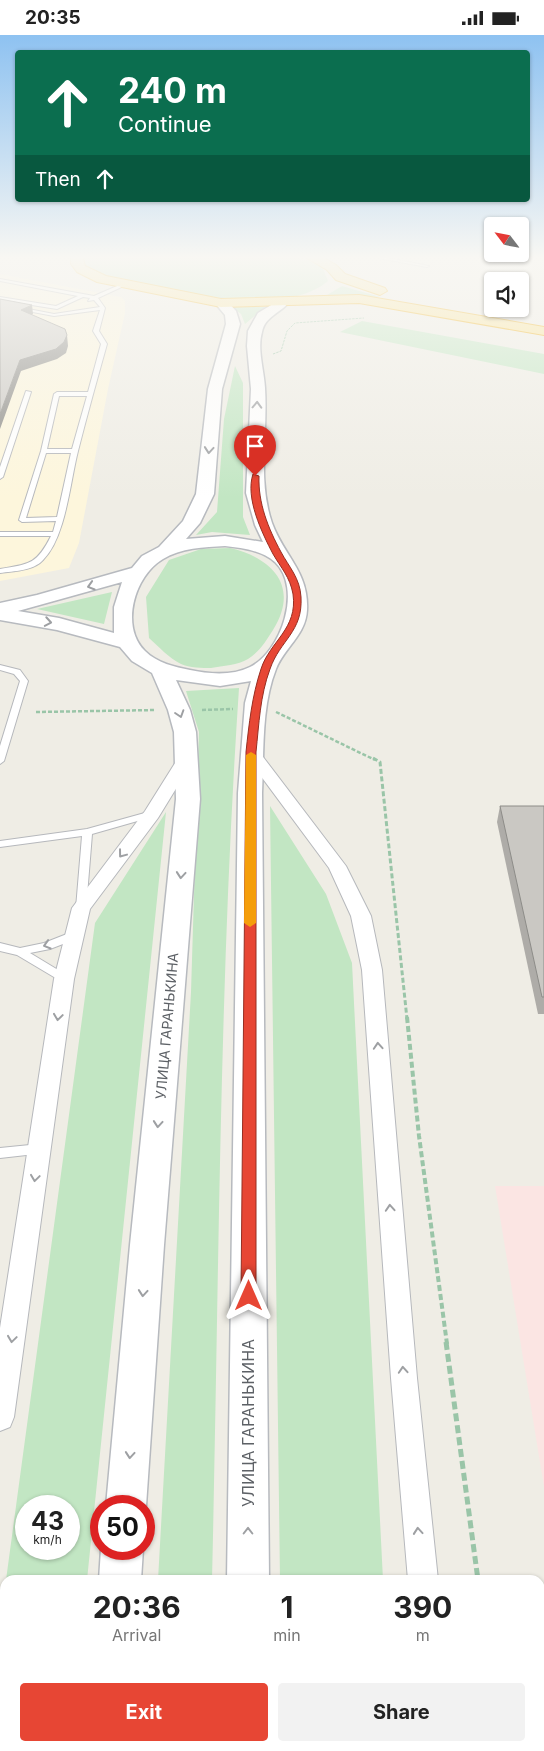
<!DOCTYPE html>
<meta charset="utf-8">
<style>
body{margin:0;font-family:Inter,sans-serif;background:#f2f2f2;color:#222;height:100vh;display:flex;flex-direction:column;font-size:19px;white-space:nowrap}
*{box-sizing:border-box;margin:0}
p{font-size:16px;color:#767676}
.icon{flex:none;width:28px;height:28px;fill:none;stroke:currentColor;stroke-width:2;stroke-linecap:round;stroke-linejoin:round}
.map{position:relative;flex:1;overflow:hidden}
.sheet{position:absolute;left:0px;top:1540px;width:545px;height:176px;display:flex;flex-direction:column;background:#fff;border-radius:15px 15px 0 0;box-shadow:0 1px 4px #0004}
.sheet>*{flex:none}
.top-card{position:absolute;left:15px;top:15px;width:515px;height:152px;border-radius:5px;box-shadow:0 1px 4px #0004;background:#0b6e4f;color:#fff;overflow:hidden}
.needle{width:32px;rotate:302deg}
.tools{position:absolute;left:484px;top:182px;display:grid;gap:10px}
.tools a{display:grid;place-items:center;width:45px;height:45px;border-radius:5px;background:#fff;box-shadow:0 1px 4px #0004;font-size:25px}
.speed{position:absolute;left:15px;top:1460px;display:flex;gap:10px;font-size:25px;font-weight:700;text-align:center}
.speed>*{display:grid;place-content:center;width:65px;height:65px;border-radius:50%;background:#fff;box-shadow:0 1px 4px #0004;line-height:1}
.speed small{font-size:12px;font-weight:400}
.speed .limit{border:8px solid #d22;background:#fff;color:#111}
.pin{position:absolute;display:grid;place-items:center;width:42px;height:42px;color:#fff;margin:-51px -21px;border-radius:50% 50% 50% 0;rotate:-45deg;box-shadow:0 0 5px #0007}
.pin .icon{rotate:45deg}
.me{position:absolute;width:55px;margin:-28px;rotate:0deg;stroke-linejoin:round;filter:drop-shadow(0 0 4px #0008)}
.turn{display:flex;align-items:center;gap:18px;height:105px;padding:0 20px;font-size:22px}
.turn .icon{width:65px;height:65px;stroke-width:2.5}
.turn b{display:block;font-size:35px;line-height:42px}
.then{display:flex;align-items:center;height:48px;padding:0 20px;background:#0003;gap:10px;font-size:19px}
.eta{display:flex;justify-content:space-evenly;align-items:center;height:85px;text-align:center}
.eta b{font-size:30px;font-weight:700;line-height:35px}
.button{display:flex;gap:10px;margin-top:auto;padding:10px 20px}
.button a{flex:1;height:58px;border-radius:5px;background:#e74634;color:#fff;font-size:20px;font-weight:700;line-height:58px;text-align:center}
.button a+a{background:#f2f2f2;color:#222}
.status{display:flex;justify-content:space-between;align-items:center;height:35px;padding:0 25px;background:#fff;direction:ltr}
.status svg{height:14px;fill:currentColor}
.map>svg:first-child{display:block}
.commercial{fill:#fdf6dc}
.medical{fill:#fbe5e3}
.green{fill:#c2e6c3;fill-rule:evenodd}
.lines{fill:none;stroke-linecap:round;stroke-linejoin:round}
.lane-casing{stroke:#b6b8bc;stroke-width:2}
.street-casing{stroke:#b6b8bc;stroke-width:2}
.secondary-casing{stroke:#b7babf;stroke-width:3}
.highway-casing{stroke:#f1ac04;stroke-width:2}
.path-far4{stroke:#9ac5a8;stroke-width:1;stroke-dasharray:2.5 1;stroke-linecap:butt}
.path-far3{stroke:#9ac5a8;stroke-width:2.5;stroke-dasharray:4 2;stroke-linecap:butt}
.path-far2{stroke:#9ac5a8;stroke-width:3;stroke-dasharray:5 2.5;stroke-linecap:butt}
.path-far1{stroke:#9ac5a8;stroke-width:4;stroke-dasharray:6 3;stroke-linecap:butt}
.path{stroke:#9ac5a8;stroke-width:5;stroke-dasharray:8 4;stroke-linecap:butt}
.lane{fill:#fff;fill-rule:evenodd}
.street{fill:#fff;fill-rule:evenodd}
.secondary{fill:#fff;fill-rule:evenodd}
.highway{fill:#fbe390;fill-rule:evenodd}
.wall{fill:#aeaca8}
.shaded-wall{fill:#8d8c88}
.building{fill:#cac8c3;stroke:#8d8c88}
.oneway{stroke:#9ea0a3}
.route{fill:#e74634;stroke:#962e22}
.slow{fill:#f59e0b}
.labels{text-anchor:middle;stroke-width:4;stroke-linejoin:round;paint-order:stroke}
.street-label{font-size:14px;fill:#5d6166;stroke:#fff}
.near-street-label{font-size:16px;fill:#5d6166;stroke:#fff}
</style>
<div class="status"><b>20:35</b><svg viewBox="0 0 49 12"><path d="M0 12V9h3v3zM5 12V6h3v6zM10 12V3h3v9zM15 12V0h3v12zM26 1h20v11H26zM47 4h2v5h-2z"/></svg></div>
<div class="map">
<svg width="544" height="1716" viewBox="0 0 544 1716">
<rect width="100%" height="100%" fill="#efede5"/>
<!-- commercial -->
<path class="commercial" d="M0,239L121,262L125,266V278L108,354L79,508L69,533L0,546Z"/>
<!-- medical -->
<path class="medical" d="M495,1151H544V1452Z"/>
<!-- green -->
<path class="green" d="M86,223H299L322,231L328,246C280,287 158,252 101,240L91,235L83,227Z
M342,251L380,262L327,260Z
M232,272H265L245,289L241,279Z
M362,286L544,319V339L340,297Z
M235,331L243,348V482L250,500L212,497L196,500L217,477L224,384Z
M230,513C273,523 300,552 273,595C266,606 260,616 248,624C238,630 223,631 211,633C203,633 189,633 181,629C169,623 159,612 149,603L146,562L169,525L201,514Z
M112,557L104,589L37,574Z
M239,653C219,950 219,1248 212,1545H158L191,957L199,697L186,656Z
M270,771L326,859L352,928L383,1545H280Z
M166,777L87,1545H6L95,888ZM26,1471H69V1514H26Z
M5,1550V1711H70V1716H0V1587Z
M148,1711H209L208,1716H148Z
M283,1711H391L392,1716H283Z"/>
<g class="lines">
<!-- lane casing -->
<g class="lane-casing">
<path id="lane" d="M378,223H388L429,231L427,232Z
M0,244L94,261L124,248L128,249L98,263L105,273L99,296L107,309C97,345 87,380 78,416C70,447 66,502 43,525C33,536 14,536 0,538V534C30,529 37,529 51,501H0V497H53L56,486L22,487L19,485L41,416L54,359L57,357H88L101,309L93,296L100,275L54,281L6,272V270L13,267L0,264V262L56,271L78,261L0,246ZM83,262L90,263L88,266L94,265L100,272L54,279L13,271L19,268L57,274ZM59,361H87L72,414H47ZM46,418H71L57,482L26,483Z
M26,356L31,357L3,442L0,444V432Z
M0,630L20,635L28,646L4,726L0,729V711L20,646L14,639L0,635Z
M152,776L155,777L157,779L155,781L92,799L86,873L81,876L76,873L82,801L0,812V806L87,794Z
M72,897L76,898L77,901L76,904L50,914L30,918L68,941L69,944L68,947L64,948L17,920L0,916V908L20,913L44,908Z
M40,1109L44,1110L46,1114L44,1118L0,1123V1113Z"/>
</g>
<!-- street casing -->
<g class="street-casing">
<path id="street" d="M251,712L257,714L346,831L371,881L382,935L417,1343L438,1545H408L391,1343L362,935L351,881L329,833L243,717L245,714Z
M188,716L194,717L196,721L158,783L90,874L74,944L14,1382L10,1392L0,1396V1293L54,944L72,873L145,776L182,717Z
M422,1711H454V1716H422Z"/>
</g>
<!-- secondary casing -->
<g class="secondary-casing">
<path id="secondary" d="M283,263L289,267C281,278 265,281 262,297C257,314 264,335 265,353C268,399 257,444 272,488C284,521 309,537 307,575C306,600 284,613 276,634C261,672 264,718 262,758L269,1545H227L238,758L245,668L251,646L220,651L176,645L190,675L196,697L200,764L164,1210L146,1471L144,1477V1471H106L130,1210L176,764L174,697L168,675L152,638L132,626L120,612L57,595L0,585V568L37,560L132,533L142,521L159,512L183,486L196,459L208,354L226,289L225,280L215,268L221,264L226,265L236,276L240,289L222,354L214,459L200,488L186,504L225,501L263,507L255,490L246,458L251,354L247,311L248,296L258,278ZM225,511C242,513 261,515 275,527C303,554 281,617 250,632C232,641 209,639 190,635C175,632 157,628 145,616C120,592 134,541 163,524C181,513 204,512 225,511ZM122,547L114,572V598L59,583L18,576Z
M101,1514H143L141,1545H99Z
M83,1711H129V1716H83Z
M224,1711H270V1716H224Z"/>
</g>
<!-- highway casing -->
<g class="highway-casing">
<path id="highway" d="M71,223H83L85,231L106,241L221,264L359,260L544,292V300L359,268L221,272L97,247L77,237L71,229Z
M307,223H324L336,230L345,239L385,253L387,256L380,260L336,245L327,235Z"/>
</g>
<!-- path-far4 -->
<path class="path-far4" d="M273,319L281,316L287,296L295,288L364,283"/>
<!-- path-far3 -->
<path class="path-far3" d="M202,675L233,674
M36,677L156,675
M276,677L375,725"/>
<!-- path-far2 -->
<path class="path-far2" d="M373,723L380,727L407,984"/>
<!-- path-far1 -->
<path class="path-far1" d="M407,982L419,1101L447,1309"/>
<!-- path -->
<path class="path" d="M446,1307L478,1545
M498,1711L499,1716"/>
<!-- lane -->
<use href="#lane" class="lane"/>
<!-- street -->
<use href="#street" class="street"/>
<!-- secondary -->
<use href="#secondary" class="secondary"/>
<!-- highway -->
<use href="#highway" class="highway"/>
</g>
<!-- wall -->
<path class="wall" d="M500,771H544V979H538L497,787Z"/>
<!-- shaded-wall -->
<path class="shaded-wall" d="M32,270L33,279L22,285L21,275Z
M67,300L68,311L66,318L57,324L21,336L0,394V379L20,325Z"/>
<!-- building -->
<path class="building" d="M0,264L32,270L21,275L65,294L67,300L64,307L56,314L20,325L0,379Z
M500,771H544V962H542Z"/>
<!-- one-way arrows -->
<defs><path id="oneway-chevron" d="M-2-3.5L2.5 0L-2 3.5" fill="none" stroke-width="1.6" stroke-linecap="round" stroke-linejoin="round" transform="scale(1.25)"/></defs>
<g class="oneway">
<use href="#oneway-chevron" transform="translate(257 370) rotate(-88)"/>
<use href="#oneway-chevron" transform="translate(209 415) rotate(95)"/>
<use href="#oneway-chevron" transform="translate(91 551) rotate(163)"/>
<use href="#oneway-chevron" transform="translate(48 587) rotate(10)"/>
<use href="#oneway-chevron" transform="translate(180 679) rotate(72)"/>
<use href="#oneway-chevron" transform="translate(122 819) rotate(127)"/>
<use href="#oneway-chevron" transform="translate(181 840) rotate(95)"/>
<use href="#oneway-chevron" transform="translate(47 910) rotate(163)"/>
<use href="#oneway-chevron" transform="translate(58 982) rotate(98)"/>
<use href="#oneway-chevron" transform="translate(378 1011) rotate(-94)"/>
<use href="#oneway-chevron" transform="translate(158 1089) rotate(95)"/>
<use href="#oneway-chevron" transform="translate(35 1143) rotate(98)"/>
<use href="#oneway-chevron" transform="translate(390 1173) rotate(-94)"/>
<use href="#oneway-chevron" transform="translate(143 1258) rotate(95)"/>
<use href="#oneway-chevron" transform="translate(12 1304) rotate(98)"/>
<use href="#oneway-chevron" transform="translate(403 1335) rotate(-94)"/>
<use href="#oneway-chevron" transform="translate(130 1420) rotate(95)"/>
<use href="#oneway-chevron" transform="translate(248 1496) rotate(-90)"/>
<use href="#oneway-chevron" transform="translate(418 1496) rotate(-95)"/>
</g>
<!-- sky -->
<linearGradient id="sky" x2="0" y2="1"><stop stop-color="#8ec2f1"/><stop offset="0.48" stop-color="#f8f7f3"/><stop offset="1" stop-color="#f8f7f3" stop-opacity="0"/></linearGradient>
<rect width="544" height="463" fill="url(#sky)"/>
<!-- route -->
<path class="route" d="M253,439L259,441C258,468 268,493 281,517C289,532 300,543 301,562C303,597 280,605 270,634C260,661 259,689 256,717V1261L254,1266L249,1268L243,1266L241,1261L246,717C249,689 252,661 261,634C270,606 298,594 293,559C290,542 281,533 273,519C262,498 245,463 253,439Z"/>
<!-- slow -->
<path class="slow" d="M251,717L256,720V888L250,892L244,888L246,720Z"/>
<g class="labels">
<!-- street labels -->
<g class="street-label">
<text transform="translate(167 991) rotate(-85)" y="5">УЛИЦА ГАРАНЬКИНА</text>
</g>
<!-- near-street labels -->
<g class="near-street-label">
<text transform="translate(248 1388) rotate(-90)" y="6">УЛИЦА ГАРАНЬКИНА</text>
</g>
</g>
</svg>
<div class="tools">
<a><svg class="needle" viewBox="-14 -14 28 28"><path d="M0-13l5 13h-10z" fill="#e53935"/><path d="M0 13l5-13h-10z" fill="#767676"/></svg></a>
<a><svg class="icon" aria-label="sound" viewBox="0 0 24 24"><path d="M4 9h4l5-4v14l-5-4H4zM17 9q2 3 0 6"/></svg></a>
</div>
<div class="speed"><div>43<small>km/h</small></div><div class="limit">50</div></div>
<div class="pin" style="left:255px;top:441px;background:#d93025"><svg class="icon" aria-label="arrive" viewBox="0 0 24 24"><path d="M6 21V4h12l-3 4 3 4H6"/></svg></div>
<svg class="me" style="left:249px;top:1261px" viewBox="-20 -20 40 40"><path d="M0-17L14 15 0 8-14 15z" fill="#e74634" stroke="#fff" stroke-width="4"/></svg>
<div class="top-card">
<div class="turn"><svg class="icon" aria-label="ahead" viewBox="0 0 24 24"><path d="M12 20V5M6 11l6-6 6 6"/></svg><div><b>240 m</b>Continue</div></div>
<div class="then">Then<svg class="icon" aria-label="ahead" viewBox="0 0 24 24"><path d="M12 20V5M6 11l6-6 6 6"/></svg></div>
</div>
<section class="sheet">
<div class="eta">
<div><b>20:36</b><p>Arrival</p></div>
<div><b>1</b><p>min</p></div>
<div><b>390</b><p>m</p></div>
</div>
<div class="button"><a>Exit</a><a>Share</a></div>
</section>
</div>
